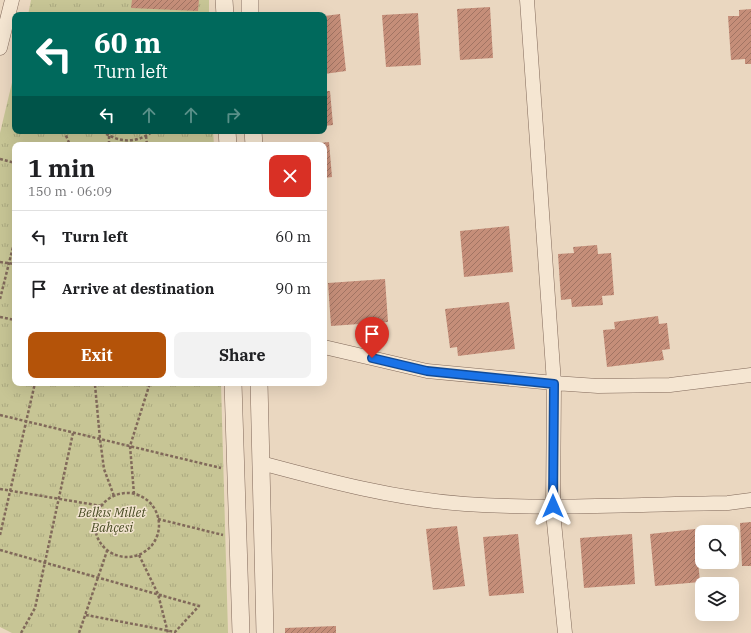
<!DOCTYPE html>
<meta charset="utf-8">
<style>
body{margin:0;font-family:"IBM Plex Serif",serif;background:#f2f2f2;color:#202124;height:100vh;display:flex;flex-direction:column;font-size:15px;white-space:nowrap}
*{box-sizing:border-box;margin:0}
p{font-size:13px;color:#757577}
.icon{flex:none;width:22px;height:22px;fill:none;stroke:currentColor;stroke-width:2;stroke-linecap:round;stroke-linejoin:round}
.map{position:relative;flex:1;overflow:hidden}
.details{position:absolute;left:12px;top:142px;width:315px;height:244px;display:flex;flex-direction:column;background:#fff;border-radius:8px;box-shadow:0 4px 16px #0002}
.details>*{flex:none}
.hud{position:absolute;left:12px;top:12px;width:315px;height:122px;border-radius:8px;box-shadow:0 4px 16px #0002;background:#00695c;color:#fff;overflow:hidden}
.tools{position:absolute;left:695px;top:525px;display:grid;gap:8px}
.tools a{display:grid;place-items:center;width:44px;height:44px;border-radius:8px;background:#fff;box-shadow:0 4px 16px #0002;font-size:20px}
.pin{position:absolute;display:grid;place-items:center;width:34px;height:34px;color:#fff;margin:-41px -17px;border-radius:50% 50% 50% 0;rotate:-45deg;box-shadow:0 0 4px #0007}
.pin .icon{rotate:45deg}
.me{position:absolute;width:44px;margin:-22px;rotate:0deg;stroke-linejoin:round;filter:drop-shadow(0 0 3px #0008)}
.turn{display:flex;align-items:center;gap:14px;height:84px;padding:0 16px;font-size:18px}
.turn .icon{width:52px;height:52px;stroke-width:2.5}
.turn b{display:block;font-size:28px;line-height:34px}
.lanes{display:flex;align-items:center;height:38px;padding:0 16px;background:#0003;justify-content:center;gap:20px;direction:ltr}
.lanes .off{opacity:.35}
.round{display:grid;place-items:center;flex:none;width:42px;height:42px;border-radius:8px;background:#f2f2f2}
.summary{display:flex;align-items:center;justify-content:space-between;height:68px;padding:0 16px}
h1{font-size:24px;font-weight:800;line-height:30px}
.action{display:flex;gap:8px;margin-top:auto;padding:8px 16px}
.action a{flex:1;height:46px;border-radius:8px;background:#b45309;color:#fff;font-size:16px;font-weight:800;line-height:46px;text-align:center}
.action a+a{background:#f2f2f2;color:#202124}
ul{padding:0;list-style:none}
li{display:flex;align-items:center;gap:12px;height:52px;padding:0 16px;border-top:1px solid #e0e0e0}
li div{flex:1}
li b{display:block;font-size:15px}
li em{font-style:normal}
.map>svg:first-child{display:block}
.park{fill:url(#park-tufts)}
.building{fill:url(#building-hatch)}
.lines{fill:none;stroke-linecap:round;stroke-linejoin:round}
.minor-casing{stroke:#81695a;stroke-width:15}
.tertiary-casing{stroke:#81695a;stroke-width:18}
.path{stroke:#81695a;stroke-width:2.5;stroke-dasharray:3 2;stroke-linecap:butt}
.minor{stroke:#f5e6d2;stroke-width:14}
.tertiary{stroke:#f5e6d2;stroke-width:17}
.route-casing{stroke:#114b97;stroke-width:10}
.route{stroke:#1a73e8;stroke-width:7}
.labels{text-anchor:middle;stroke-width:3;stroke-linejoin:round;paint-order:stroke}
.park-label{font-size:13px;font-style:italic;fill:#494d25;stroke:#f2e3cf}
</style>
<div class="map">
<svg width="751" height="633" viewBox="0 0 751 633">
<defs>
<pattern id="park-tufts" width="24" height="20" patternUnits="userSpaceOnUse"><rect width="24" height="20" fill="#c7c595"/><path d="M3 7l-1-3M5 7V3M7 7l1-3M15 17l-1-3M17 17v-4M19 17l1-3" fill="none" stroke="#aba980"/></pattern>
<pattern id="building-hatch" width="6" height="6" patternUnits="userSpaceOnUse"><rect width="6" height="6" fill="#c58e79"/><path d="M-1 1l2-2M0 6l6-6M5 7l2-2" fill="none" stroke="#a17463"/></pattern>
</defs>
<rect width="100%" height="100%" fill="#ead7c0"/>
<!-- park -->
<path class="park" d="M31,0H209V15H28Z
M15,70V131H213L214,145H15V383H221L228,633H12L0,627V133Z"/>
<!-- building -->
<path class="building" d="M132,0H199L198,11L131,8Z
M490,7L493,58L460,60L457,9Z
M751,9V64H745V59L731,60L728,16H739V10Z
M418,13L421,65L386,67L382,15Z
M340,14L346,71L324,74V16Z
M324,91H330L333,125L324,126Z
M329,142L332,177L324,178V145L310,144Z
M509,226L513,272L464,277L460,231Z
M597,245L598,254L611,253L614,295L602,296L603,305L572,307L571,299L561,300L558,254L574,253L573,247Z
M385,279L388,322L331,326L328,283Z
M509,302L515,349L458,356L457,347L450,348L445,309Z
M658,316L659,324L667,323L670,349L662,350L664,360L607,367L603,330L615,329L614,322Z
M751,522V566H742L740,523Z
M457,526L465,586L433,590L426,529Z
M695,529L700,582L655,586L650,534Z
M518,534L524,593L489,596L483,537Z
M632,534L635,584L584,588L580,538Z
M336,626V633H285V628Z"/>
<g class="lines">
<!-- minor casing -->
<g class="minor-casing">
<path id="minor" d="M527,0L554,383L553,512L565,633
M0,48L12,0
M324,347L427,371L554,383L598,386L670,385L751,375
M261,463C328,481 395,499 465,504C552,510 640,504 728,503L751,500"/>
</g>
<!-- tertiary casing -->
<g class="tertiary-casing">
<path id="tertiary" d="M224,0L225,15
M250,0V15
M227,131L228,145
M253,131L254,145
M233,383L241,633
M259,383L265,633"/>
</g>
<!-- path -->
<path class="path" d="M64,131L70,145
M102,131C118,143 137,144 153,131
M109,136V145
M146,136L147,145
M0,159L15,163
M0,262L15,264
M0,299L15,239
M0,317L15,320
M91,383L95,385
M95,385L100,439L104,469L114,496
M95,385L99,383
M0,415L221,468
M0,489L102,506
M95 525a32 32 0 1 1 64 0a32 32 0 1 1-64 0Z
M134,494L130,446L150,383
M158,519L223,535
M0,535L35,383
M0,550L199,606L175,632L86,615
M139,555L158,594L168,633
M21,633L35,608L73,433
M79,633L107,551"/>
<!-- minor -->
<use href="#minor" class="minor"/>
<!-- tertiary -->
<use href="#tertiary" class="tertiary"/>
</g>
<g class="lines">
<!-- route casing -->
<g class="route-casing">
<path id="route" d="M372,358L427,371L554,384L553,506"/>
</g>
<!-- route -->
<use href="#route" class="route"/>
</g>
<g class="labels">
<!-- park labels -->
<g class="park-label">
<text x="112" y="517">Belkıs Millet<tspan x="112" dy="15">Bahçesi</tspan></text>
</g>
</g>
</svg>
<div class="tools">
<a><svg class="icon" aria-label="search" viewBox="0 0 24 24"><circle cx="10" cy="10" r="6"/><path d="M15 15l6 6"/></svg></a>
<a><svg class="icon" aria-label="layers" viewBox="0 0 24 24"><path d="M12 4l9 5-9 5-9-5zM3 14l9 5 9-5"/></svg></a>
</div>
<div class="pin" style="left:372px;top:358px;background:#d93025"><svg class="icon" aria-label="arrive" viewBox="0 0 24 24"><path d="M6 21V4h12l-3 4 3 4H6"/></svg></div>
<svg class="me" style="left:553px;top:506px" viewBox="-20 -20 40 40"><path d="M0-17L14 15 0 8-14 15z" fill="#1a73e8" stroke="#fff" stroke-width="4"/></svg>
<div class="hud">
<div class="turn"><svg class="icon" aria-label="left" viewBox="0 0 24 24"><path d="M17 20v-9H6M10 6l-5 5 5 5"/></svg><div><b>60 m</b>Turn left</div></div>
<div class="lanes"><svg class="icon" aria-label="left" viewBox="0 0 24 24"><path d="M17 20v-9H6M10 6l-5 5 5 5"/></svg><svg class="icon off" aria-label="ahead" viewBox="0 0 24 24"><path d="M12 20V5M6 11l6-6 6 6"/></svg><svg class="icon off" aria-label="ahead" viewBox="0 0 24 24"><path d="M12 20V5M6 11l6-6 6 6"/></svg><svg class="icon off" aria-label="right" viewBox="0 0 24 24"><path d="M7 20v-9h11M14 6l5 5-5 5"/></svg></div>
</div>
<section class="details">
<div class="summary"><div><h1>1 min</h1><p>150 m · 06:09</p></div><a class="round" style="background:#d93025;color:#fff"><svg class="icon" aria-label="close" viewBox="0 0 24 24"><path d="M6 6l12 12M18 6L6 18"/></svg></a></div>
<ul>
<li><svg class="icon" aria-label="left" viewBox="0 0 24 24"><path d="M17 20v-9H6M10 6l-5 5 5 5"/></svg><div><b>Turn left</b></div><em>60 m</em></li>
<li><svg class="icon" aria-label="arrive" viewBox="0 0 24 24"><path d="M6 21V4h12l-3 4 3 4H6"/></svg><div><b>Arrive at destination</b></div><em>90 m</em></li>
</ul>
<div class="action"><a>Exit</a><a>Share</a></div>
</section>
</div>
